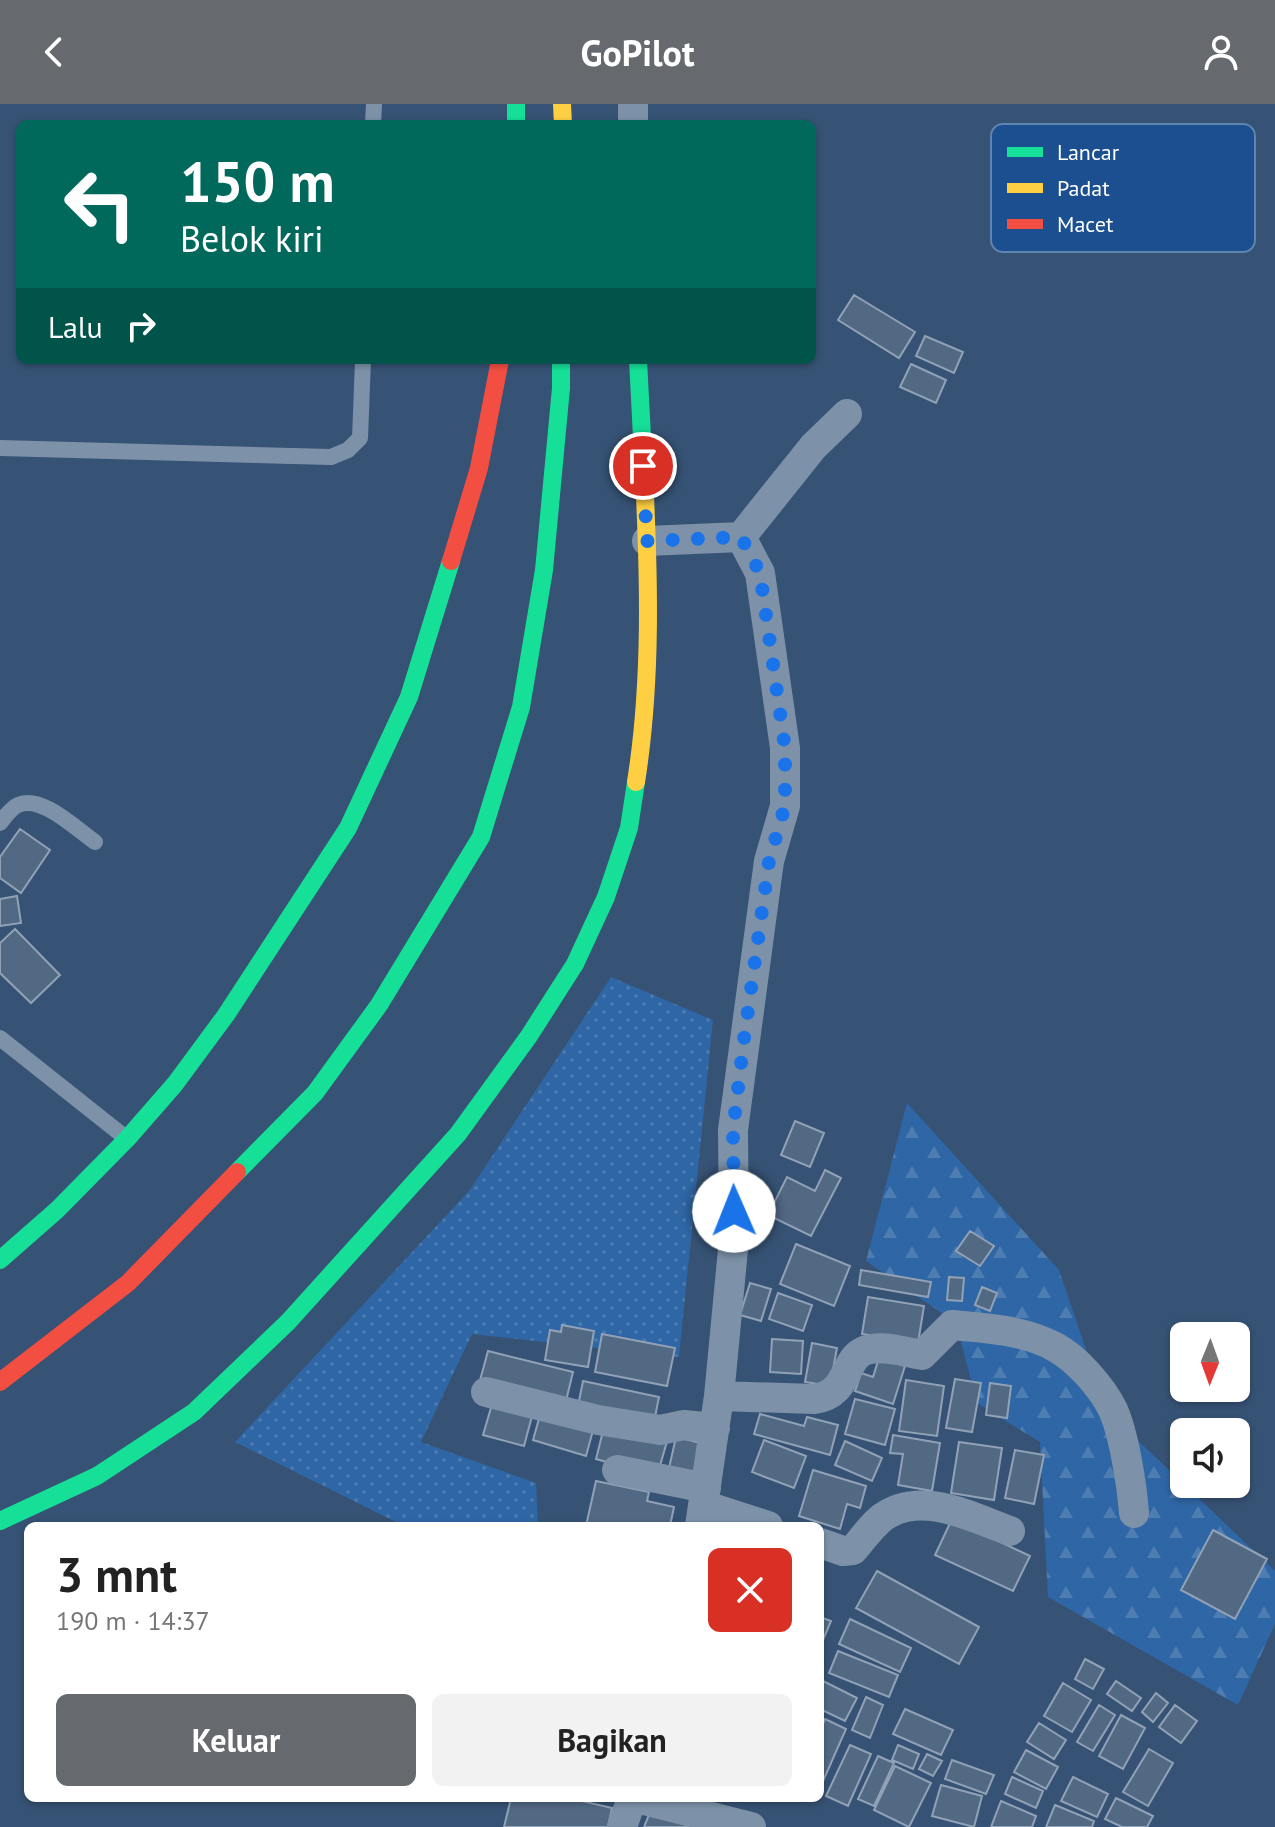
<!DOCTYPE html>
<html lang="id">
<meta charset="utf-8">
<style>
body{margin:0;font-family:"PT Sans",sans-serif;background:#f2f2f2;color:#222;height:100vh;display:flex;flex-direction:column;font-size:30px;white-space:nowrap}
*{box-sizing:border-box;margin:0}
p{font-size:26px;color:#767676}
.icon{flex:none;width:44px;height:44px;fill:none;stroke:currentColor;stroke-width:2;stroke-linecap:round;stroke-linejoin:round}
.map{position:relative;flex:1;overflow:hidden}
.details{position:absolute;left:24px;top:1418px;width:800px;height:280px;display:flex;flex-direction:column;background:#fff;border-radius:12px;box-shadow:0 2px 6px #0004}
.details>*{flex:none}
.top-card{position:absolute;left:16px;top:16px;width:800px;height:244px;border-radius:12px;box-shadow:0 2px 6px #0004;background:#00695c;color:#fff;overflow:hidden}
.needle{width:52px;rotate:181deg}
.buttons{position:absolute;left:1170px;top:1218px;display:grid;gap:16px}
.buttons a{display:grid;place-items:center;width:80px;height:80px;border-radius:12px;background:#fff;box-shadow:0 2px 6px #0004;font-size:40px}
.pin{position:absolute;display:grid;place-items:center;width:68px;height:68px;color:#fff;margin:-34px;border:4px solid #fff;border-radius:50%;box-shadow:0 2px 8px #0007}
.me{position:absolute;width:88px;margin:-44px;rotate:359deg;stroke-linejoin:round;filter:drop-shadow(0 0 6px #0008)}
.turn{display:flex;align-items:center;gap:28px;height:168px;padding:0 32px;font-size:36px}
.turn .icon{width:104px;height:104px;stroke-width:2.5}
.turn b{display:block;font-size:56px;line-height:68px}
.then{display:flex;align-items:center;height:76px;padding:0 32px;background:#0003;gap:16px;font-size:30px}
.round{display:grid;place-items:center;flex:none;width:84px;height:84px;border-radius:12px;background:#f2f2f2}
.summary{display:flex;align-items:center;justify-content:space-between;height:136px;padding:0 32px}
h1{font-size:48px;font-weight:700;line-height:60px}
.action{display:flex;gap:16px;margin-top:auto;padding:16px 32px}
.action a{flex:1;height:92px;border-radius:12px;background:#666a6f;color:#fff;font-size:32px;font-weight:700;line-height:92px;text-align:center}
.action a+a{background:#f2f2f2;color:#222}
header{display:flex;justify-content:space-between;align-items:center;height:104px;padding:0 32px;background:#666a6f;color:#fff;font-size:36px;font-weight:700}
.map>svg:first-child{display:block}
.grass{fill:url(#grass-dots)}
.forest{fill:url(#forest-firs)}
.building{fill:#526984;stroke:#92a2b6;stroke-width:2}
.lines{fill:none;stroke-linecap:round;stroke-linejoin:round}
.lane{stroke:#7d92a8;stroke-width:16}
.street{stroke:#7d92a8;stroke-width:30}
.fast{stroke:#16e098;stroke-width:18}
.slow{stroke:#ffcf43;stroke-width:18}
.jam{stroke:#f24e42;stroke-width:18}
.route{stroke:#1a73e8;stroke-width:14;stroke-dasharray:0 25.2}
.key{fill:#1b4f8f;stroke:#5f84b1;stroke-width:2}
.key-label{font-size:22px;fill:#fff}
</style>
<header><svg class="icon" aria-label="back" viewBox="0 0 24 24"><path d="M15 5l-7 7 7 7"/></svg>GoPilot<svg class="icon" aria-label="person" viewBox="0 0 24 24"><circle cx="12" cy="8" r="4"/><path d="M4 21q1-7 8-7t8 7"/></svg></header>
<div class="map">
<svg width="1275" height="1723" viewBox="0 0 1275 1723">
<defs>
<pattern id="grass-dots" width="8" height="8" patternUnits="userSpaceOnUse" patternTransform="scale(2)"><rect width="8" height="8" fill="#2f66a5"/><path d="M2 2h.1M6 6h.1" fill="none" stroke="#4e7db2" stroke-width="1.8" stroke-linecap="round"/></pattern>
<pattern id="forest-firs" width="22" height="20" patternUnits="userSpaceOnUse" patternTransform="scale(2)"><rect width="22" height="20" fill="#2f66a5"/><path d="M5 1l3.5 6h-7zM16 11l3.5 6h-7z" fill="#4e7db2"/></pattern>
</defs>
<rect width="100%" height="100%" fill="#365274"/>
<!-- grass -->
<path class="grass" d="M611,873L713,916L679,1253L472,1230L421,1338L536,1379L538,1422H404L235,1338L469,1087Z"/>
<!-- forest -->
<path class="forest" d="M907,999L1059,1166L1107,1307L1275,1467V1520L1238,1601L1048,1493L1040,1338L977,1299L956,1219L866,1157Z"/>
<!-- building -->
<path class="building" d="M854,191L915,228L899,254L838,216Z
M925,232L963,248L954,269L916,252Z
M911,260L946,276L936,299L900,283Z
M20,725L50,746L21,789L0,774V753Z
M17,792L21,819L0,822V795Z
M15,825L60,871L31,899L0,869V839Z
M795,1017L824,1029L810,1063L781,1051Z
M825,1066L841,1074L811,1132L768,1111L787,1073L815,1087Z
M970,1127L994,1142L980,1162L956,1147Z
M796,1140L850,1162L834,1202L780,1180Z
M861,1166L931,1178L928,1193L859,1181Z
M949,1173L964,1174L962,1197L947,1196Z
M750,1179L771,1185L761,1217L740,1211Z
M982,1183L997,1189L990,1207L975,1201Z
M778,1189L812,1201L803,1227L769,1215Z
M868,1193L924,1202L918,1239L862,1230Z
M562,1221L594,1227L588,1263L545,1256L550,1226L561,1228Z
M602,1230L675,1244L667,1282L595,1268Z
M772,1235L803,1237L801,1270L770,1268Z
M812,1239L837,1244L830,1282L805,1278Z
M488,1247L573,1268L565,1301L479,1280Z
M879,1254L905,1262L893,1300L855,1287L861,1269L873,1273Z
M955,1275L981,1279L972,1328L946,1324Z
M906,1276L944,1282L937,1332L899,1327Z
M583,1277L659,1293L653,1323L577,1307Z
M990,1279L1011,1282L1007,1314L986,1311Z
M495,1290L535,1301L524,1342L483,1331Z
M855,1295L895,1305L885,1341L845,1330Z
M542,1304L595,1319L586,1352L533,1336Z
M760,1310L804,1322L807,1313L838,1321L830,1351L754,1330Z
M605,1319L668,1334L657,1372L596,1355Z
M893,1331L940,1339L932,1387L898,1381L903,1350L890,1349Z
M676,1333L705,1340L696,1379L667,1373Z
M764,1336L806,1352L794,1384L752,1368Z
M845,1337L882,1354L872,1377L835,1361Z
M959,1338L1002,1344L994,1396L951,1389Z
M1015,1346L1044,1351L1034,1400L1005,1394Z
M813,1366L866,1382L860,1404L847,1400L840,1425L799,1412Z
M596,1377L649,1388L647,1397L674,1403L670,1422H586Z
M952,1415L1030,1452L1013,1487L935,1451Z
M1213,1426L1267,1455L1235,1515L1181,1486Z
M877,1467L979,1523L959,1560L856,1504Z
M820,1513L831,1517L820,1543Z
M850,1515L911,1544L900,1568L839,1540Z
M838,1547L898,1571L889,1593L829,1569Z
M1085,1555L1104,1565L1093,1585L1075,1575Z
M823,1577L857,1594L845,1617L820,1605V1583Z
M1116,1577L1141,1594L1132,1607L1107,1590Z
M1063,1579L1091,1596L1072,1628L1044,1612Z
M1156,1589L1168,1599L1153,1618L1142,1608Z
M866,1593L883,1601L870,1634L852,1626Z
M1099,1601L1115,1611L1093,1647L1077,1638Z
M1175,1601L1197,1617L1181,1639L1159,1623Z
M905,1605L953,1626L941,1651L893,1630Z
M1121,1611L1145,1624L1123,1665L1099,1652Z
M825,1615L846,1625L820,1684V1627Z
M1039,1619L1066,1636L1054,1655L1027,1638Z
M850,1641L871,1650L848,1702L826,1692Z
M898,1641L919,1650L913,1665L892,1656Z
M1149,1645L1173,1659L1148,1702L1123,1688Z
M1026,1646L1058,1663L1046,1685L1014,1668Z
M927,1650L942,1657L933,1672L919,1665Z
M878,1652L894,1659L874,1702L858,1695Z
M952,1656L994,1671L986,1690L945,1675Z
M895,1662L931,1679L909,1723L874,1706Z
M1012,1673L1043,1687L1036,1704L1005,1690Z
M1073,1673L1108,1690L1097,1713L1061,1697Z
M941,1681L982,1692L974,1723L932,1712Z
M511,1694H569L612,1704L608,1723H504Z
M1116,1694L1153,1712L1147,1723H1122L1105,1715Z
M1001,1697L1036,1712L1032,1723H991Z
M1055,1701L1094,1717L1092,1723H1046Z
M651,1706L691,1723H644Z"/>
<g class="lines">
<!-- lane -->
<path class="lane" d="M373,20L374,0
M0,344L331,353L348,346L360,334L363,256
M0,719C5,713 11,704 18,701C41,690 76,725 95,738
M0,934L126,1034"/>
<!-- street -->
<path class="street" d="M633,0V20
M741,433L813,343L847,310
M647,437L741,433L760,469L785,644V702L769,757L733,1026L734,1135L719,1292L700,1422
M486,1288L598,1316L660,1326L684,1321L715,1324
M719,1292L814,1295C853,1290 841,1249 871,1245C888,1242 905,1248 922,1251L952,1221C986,1224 1024,1226 1055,1243C1076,1254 1102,1283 1113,1306C1124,1330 1132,1382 1134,1409
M617,1366L706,1384
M703,1401L768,1422
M820,1439L843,1447L853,1446C863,1435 870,1423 883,1413C922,1386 971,1413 1010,1427
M636,1694L751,1723
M622,1723L632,1694"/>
<!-- fast -->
<path class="fast" d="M516,0V20
M638,256L644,371
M237,1068L315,989L379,901L481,733L521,603L544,466L561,284V256
M0,1156L57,1106L127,1035L175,980L226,911L348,724L409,593L451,457
M0,1417L97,1372L194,1308L288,1218L458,1030L529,932L575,860L606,793L629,724L636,678"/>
<!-- slow -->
<path class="slow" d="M562,0L563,20
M636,678C652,577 649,472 644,371"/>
<!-- jam -->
<path class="jam" d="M451,457L479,364L500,256
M0,1278L128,1179L237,1068"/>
</g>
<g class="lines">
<!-- route -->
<path class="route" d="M643,362L647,437L741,433L760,469L785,644V702L769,757L744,935L733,1026L734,1107"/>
</g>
<!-- legend -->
<rect x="991" y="20" width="264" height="128" rx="12" class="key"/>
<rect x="1007" y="43" width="36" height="10" fill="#16e098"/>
<rect x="1007" y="79" width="36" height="10" fill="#ffcf43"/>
<rect x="1007" y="115" width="36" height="10" fill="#f24e42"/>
<g class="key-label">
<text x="1057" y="56">Lancar</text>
<text x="1057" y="92">Padat</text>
<text x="1057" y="128">Macet</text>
</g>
</svg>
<div class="buttons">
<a><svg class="needle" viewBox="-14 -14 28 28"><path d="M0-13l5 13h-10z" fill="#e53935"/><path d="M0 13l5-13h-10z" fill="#767676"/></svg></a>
<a><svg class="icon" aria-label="sound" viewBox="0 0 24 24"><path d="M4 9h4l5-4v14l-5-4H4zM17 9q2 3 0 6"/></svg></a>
</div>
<div class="pin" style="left:643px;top:362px;background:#d93025"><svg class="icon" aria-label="arrive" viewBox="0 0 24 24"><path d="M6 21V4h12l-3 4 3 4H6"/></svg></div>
<svg class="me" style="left:734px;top:1107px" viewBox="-20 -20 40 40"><circle r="19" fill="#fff"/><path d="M0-13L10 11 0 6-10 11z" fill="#1a73e8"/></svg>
<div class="top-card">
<div class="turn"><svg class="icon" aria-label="left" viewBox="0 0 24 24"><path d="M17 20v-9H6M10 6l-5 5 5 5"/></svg><div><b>150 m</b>Belok kiri</div></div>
<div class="then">Lalu<svg class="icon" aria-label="right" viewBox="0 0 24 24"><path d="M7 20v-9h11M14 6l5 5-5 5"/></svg></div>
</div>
<section class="details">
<div class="summary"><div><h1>3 mnt</h1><p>190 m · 14:37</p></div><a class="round" style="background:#d93025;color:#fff"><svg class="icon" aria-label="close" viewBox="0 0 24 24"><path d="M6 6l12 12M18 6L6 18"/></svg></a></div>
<div class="action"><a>Keluar</a><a>Bagikan</a></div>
</section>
</div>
